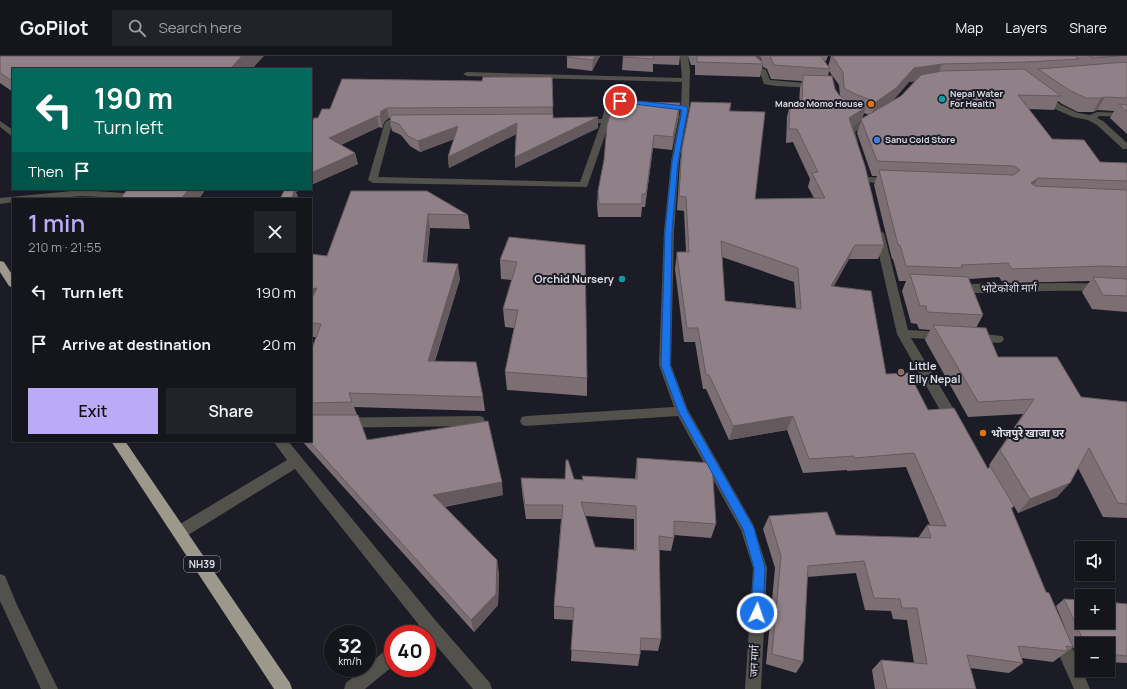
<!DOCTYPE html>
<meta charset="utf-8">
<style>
body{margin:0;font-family:Manrope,"Noto Sans Devanagari",sans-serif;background:#222229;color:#f1f3f6;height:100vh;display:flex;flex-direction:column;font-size:15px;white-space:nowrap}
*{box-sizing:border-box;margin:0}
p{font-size:13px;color:#9d9fa3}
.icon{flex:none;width:22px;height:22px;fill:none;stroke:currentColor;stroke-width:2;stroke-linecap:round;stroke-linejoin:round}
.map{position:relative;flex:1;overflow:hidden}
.drawer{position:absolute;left:12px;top:142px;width:300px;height:244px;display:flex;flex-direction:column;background:#15151c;border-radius:0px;box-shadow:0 1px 3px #0004,0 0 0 1px #34343b}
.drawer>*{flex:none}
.hud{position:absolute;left:12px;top:12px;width:300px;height:122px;border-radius:0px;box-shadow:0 1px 3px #0004,0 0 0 1px #34343b;background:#00695c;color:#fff;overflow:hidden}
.tools{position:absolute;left:1075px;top:485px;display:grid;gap:8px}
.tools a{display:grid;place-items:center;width:40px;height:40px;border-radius:0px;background:#15151c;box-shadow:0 1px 3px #0004,0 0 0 1px #34343b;font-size:20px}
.speed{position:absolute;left:324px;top:569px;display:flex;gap:8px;font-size:20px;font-weight:700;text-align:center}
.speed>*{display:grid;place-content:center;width:52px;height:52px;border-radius:50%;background:#15151c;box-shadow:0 1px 3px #0004,0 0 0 1px #34343b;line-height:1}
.speed small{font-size:10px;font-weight:400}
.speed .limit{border:6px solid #d22;background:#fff;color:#111}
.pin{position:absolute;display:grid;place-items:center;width:34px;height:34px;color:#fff;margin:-17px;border:2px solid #fff;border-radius:50%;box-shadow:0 1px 4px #0007}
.me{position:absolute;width:44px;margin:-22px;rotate:3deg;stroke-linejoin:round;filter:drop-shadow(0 0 3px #0008)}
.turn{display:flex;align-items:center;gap:14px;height:84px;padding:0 16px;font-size:18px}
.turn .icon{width:52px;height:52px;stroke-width:2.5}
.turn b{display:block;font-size:28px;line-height:34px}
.then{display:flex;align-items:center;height:38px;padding:0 16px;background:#0003;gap:8px;font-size:15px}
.round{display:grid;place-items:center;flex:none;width:42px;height:42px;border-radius:0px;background:#222229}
.headline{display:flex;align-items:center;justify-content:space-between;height:68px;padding:0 16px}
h1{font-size:24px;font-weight:600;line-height:30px;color:#bbaaf6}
.cta{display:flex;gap:8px;margin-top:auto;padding:8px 16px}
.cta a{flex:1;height:46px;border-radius:0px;background:#bbaaf6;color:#111;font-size:16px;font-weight:600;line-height:46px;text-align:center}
.cta a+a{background:#222229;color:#f1f3f6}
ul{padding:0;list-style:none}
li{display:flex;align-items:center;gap:12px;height:52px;padding:0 16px}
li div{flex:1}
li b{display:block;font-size:15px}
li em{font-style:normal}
header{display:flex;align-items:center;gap:24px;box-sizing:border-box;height:56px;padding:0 20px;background:#15151c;border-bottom:1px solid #34343b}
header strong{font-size:19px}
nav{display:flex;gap:22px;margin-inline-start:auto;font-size:14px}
.search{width:280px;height:36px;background:#222229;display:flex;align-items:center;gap:10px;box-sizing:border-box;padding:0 14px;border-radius:0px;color:#9d9fa3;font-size:15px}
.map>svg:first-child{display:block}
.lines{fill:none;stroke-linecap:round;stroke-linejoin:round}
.minor{fill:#52514b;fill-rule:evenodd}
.highway{fill:#9c988b;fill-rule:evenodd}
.wall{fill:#7b6f74;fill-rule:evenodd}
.shaded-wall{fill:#645a5e}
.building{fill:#8f8187;stroke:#645a5e;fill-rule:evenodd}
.route{fill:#1a73e8;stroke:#114b97}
.culture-dot{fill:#0f9aa8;stroke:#1c1c26;stroke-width:1.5}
.food-dot{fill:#e8710a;stroke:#1c1c26;stroke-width:1.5}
.shop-dot{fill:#3f7fe0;stroke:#1c1c26;stroke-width:1.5}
.education-dot{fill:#8d6e63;stroke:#1c1c26;stroke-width:1.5}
.labels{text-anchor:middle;stroke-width:4;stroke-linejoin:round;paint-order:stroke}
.far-poi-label{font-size:9px;font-weight:bold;fill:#dbdbe2;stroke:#1c1c26;text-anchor:start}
.shield{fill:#1c1c26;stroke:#a2a2aa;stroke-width:1}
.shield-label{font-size:10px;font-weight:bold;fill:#dbdbe2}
.poi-label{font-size:11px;font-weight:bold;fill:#dbdbe2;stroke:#1c1c26;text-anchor:start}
.street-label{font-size:11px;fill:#dbdbe2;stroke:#1c1c26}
</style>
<header>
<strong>GoPilot</strong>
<div class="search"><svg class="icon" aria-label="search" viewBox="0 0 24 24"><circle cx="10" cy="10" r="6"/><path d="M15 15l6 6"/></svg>Search here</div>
<nav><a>Map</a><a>Layers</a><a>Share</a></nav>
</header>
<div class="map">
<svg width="1127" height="633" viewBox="0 0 1127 633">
<rect width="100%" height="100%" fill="#1c1c26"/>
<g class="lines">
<!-- minor -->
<path class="minor" d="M680,0H688L690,14L689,52L679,106L674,175L671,309L688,354L753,468L767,512L761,633H745L753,512L741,474L678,360L526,370L522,369L520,365L522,361L526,360L674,351L659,309L664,175L671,106L681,52L682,26L467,20L463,18L467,16L682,22Z
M752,0H760L762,12L766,14L770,24L816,28L820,30L816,32L776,30L764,28L760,17L754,13Z
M1040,39H1046L1061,49L1078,57L1090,59L1097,56L1127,57V61L1099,60L1097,62L1103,65L1127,87V93H1123L1097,69L1088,64L1073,61L1055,53L1040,43Z
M620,43L648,46L652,48L648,50L614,48L610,65L587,131L373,127L368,124L385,66C390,62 405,62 410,66L409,68H392L378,121L580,126L601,67H583L579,65L583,63H602L607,44Z
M870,61H876L877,63L855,76L858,86L854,89L851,88L846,75L847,73Z
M0,65L13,74V81L0,71Z
M867,121L892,122L897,125L892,128L864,126L862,124Z
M82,134L137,138L142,141L140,143L82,140L47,143H13V146L0,148V142Z
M879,174L884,177L908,274L944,276L948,277L950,280L948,283L944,284L911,282L959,362L960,366L959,370L954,371L949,370L897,278L874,177Z
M1063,227L1127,228V236C1089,234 1050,235 1012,236C994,236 971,239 953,235L952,232L953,229L957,228Z
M974,277L1002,280L1004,283L1002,286L998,287L970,284L968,281L970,278Z
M479,360L483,361L485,365L483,369L479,370L311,372V362Z
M273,385H288L436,565L490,627L492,633H473L429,581L427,582V578H411L413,572L419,569L295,413L185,481L180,482L175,481L173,476L175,471L287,404Z
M0,518L5,520L17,549L58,633H41L0,545Z
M1059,573L1065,575L1090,633H1074L1051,581L1053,575Z
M393,591V610L365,633H344L346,627L364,612H367V610L387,593Z"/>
<!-- highway -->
<path class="highway" d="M0,205L4,206L13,220V232L9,230L0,216Z
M111,385H125L290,627L292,633H274Z"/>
</g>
<!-- wall -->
<path class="wall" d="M0,0L13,13V36L0,27Z
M567,0H600L592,15L567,12Z
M623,0H680L679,9L653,8V16L622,14Z
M688,0H755L762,7L760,0H828L826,5H824L828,11L831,0H1127V78L1110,62L1114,55L1097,54L1093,56H1078L1062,48L1058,45L1054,54L1029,53L1052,83L1100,106L1127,107V256L1092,253L1082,236L1090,225L1003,227L999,221L969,223L983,259L976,272L998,301L1081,341L1127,346V462L1103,461L1078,412L1057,441L1018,457L1014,450L1012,453L1046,536L1066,574L1056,550L1064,543L1127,548V607L1108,606V588H1082V603H1079L1073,591L1053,606L1021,602L1023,607L1009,617L970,612L976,633H875L872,614L881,604L914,607L907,564L893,563L891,555L865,554L856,517L807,521L803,606L796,617L766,608L775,512L763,473L769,460L836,479L918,482L927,469H930L906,411L847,415V414L803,417L787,374L729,384L706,333H703L695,286H684L675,213L677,196H686L684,155L677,154L680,106L682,92L731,47L730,55L755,143L814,142L808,131L810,123L793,86L786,87L787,61L790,48H799L800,32L802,25L771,23L767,13L763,11V8L760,21L695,19V9H691ZM829,15L839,29L840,40L839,39L835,33L828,20ZM916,25L901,40L892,45L909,26ZM864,57L869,59L862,63ZM861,65L857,77L872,120H877L874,129L892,203H893L899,225H906L902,235L911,267L917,268L919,273L930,274L925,284L968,361L1023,358L989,409L990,410L988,413L928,354L886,318L833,231L849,203H878L884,189L852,71ZM722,201L794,226L796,252L725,245Z
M483,21H552L553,62L598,61V72L515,112V101L516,78L449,112L448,101L454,83L420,96L410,90L401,79L392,75L390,65V62H389L384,66L382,72L379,71L341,89L355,97L358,108L311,129V68L314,62H318L322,53H330L342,23L482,25Z
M632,46L679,59L672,94L653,92L645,151H642L641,161H598L597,148L598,135L619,60L631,54Z
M351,135L468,159L470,173L430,172L427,206L460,223L435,305L483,341L485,355L354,351L367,384L503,439L445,451L499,517L498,549L474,576L302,385H311V295L316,281H311V198L327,200Z
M509,181L587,322V340L507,334L505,316L514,272L505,271L503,253L512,224L501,223L500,204Z
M637,402L716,468L711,482L674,479V482L671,495L659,494L661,583L658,595L640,594V599L638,610L571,605L573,564L554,563V550L561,463H526L522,436L521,422L582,424L635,423ZM585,460L634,463V494L595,491Z"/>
<!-- shaded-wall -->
<path class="shaded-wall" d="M242,0H264L252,13H230Z
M595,0H600L592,15L593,4Z
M942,8L937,22L909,26L892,46L871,59L876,46L914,12Z
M1105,41L1097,54L1093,56L1101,42Z
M680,47L679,59L672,94L673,81Z
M866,51L861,65L845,75L849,62Z
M387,52L389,62L384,66L382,72L380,61L381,55Z
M377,60L379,71L332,93L329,82Z
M598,61V72L515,112V101Z
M517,67V78L449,112L448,101Z
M458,70L460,81L420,96L418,85Z
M654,79L653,92L645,151L646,138Z
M355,97L358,108L311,129V117Z
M1038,122L1030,136L1031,127Z
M189,133H206L199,143H181Z
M294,133H303L296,136L299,143H292Z
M428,158L430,172L425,220L423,206Z
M855,189L849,203L826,245L831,230Z
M458,208L460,223L430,319L428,305Z
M317,232L311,249V233Z
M793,360L787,374L729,384L733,370Z
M502,426L503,439L436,452L433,439Z
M1070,427L1057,441L1018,457L1030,443Z
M497,504L499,517L498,549L474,576L471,564Z"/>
<!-- building -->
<path class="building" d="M0,0H242L230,13H13V25L0,17Z
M567,0H595L593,4L567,1Z
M623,0H654V3L623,1Z
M697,0H755L761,5L763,8L697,6Z
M770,0H821L830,13L774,9Z
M832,0H1075L1079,3L1026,6L942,8L914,12L896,32L876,46L855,38L844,32L843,16Z
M1089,0H1119L1093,2Z
M1126,6L1127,7V42L1105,41L1101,42H1086L1069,34L1038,13Z
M1024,13L1061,40L1018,39L1052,83L1084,84L1100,106L1127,107V125L1038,122L1031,127L1035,130L1127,134V211L1104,210L1012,213L1008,207L961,209L962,212L906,210L900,189H898L879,114L1014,119L1020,114L1014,110L877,105L861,63L901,40L921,19L942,15Z
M803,19L832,20L835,33L839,39L849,46L866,51L849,62L865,110L884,189H855L831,230L871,235L886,318L909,317L928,354L954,352L988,413L990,410L1014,450L1011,452L1046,536L1049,537L1073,591L1066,590L1068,595L1018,590L1023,607L967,599L976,633H887L881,604L927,608L917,552H902L900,543L874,542L864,505L808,510L803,606L772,598L781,500L769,460L827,456L836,479L931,482L927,469L946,470L914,397L854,402V400L809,403L793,360L733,370L709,319H706L698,272H687L677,199V196H689L686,141L679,140L682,92L691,46L731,47L729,55L765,56L755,143L825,142L812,117L818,116L797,73H789L790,48H802ZM721,185L798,212L801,253L725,245Z
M483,21H552L553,51L387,52L381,55L380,61L377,60L329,82L355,97L311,117V68L314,62H318L322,53H330L342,23L482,25Z
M632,46L680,47L673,81L654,79L646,138H642V148H599L598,135L604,104L607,69L610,59L619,60L621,53L632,54Z
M1119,48L1127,49V56Z
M553,58V62L598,61L515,101L517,67L448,101L458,70L418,85L408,80L399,68L390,65L391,59Z
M128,133H189L181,143H124L122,140Z
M285,133H294L292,143H280Z
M351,135H427L468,159L428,158L423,206L458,208L428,305L476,306L483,341L349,337L352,346L311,347V295L321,268L311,267V244L317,232L311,233V198L327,200Z
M509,181L585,189L587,322L505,316L518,254L503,253L517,206L500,204Z
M910,218L968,221L983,259L927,256L926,250H920Z
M1093,221L1127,223V240L1103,239Z
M933,269L986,272L998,301H1057L1081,341L1127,346V448L1118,447L1089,392L1070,427L1030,443L1000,394L1034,343L978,346Z
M311,359H358L367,384L488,365L502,426L433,439L497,504L496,538L471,564L309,385H311Z
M637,402L712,407L716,468L674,465V482L659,480L661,583L641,582L640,599L571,594L574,552L554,550L563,449H525L521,422L565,423L566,404H568L574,423L583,424L582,420L637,423ZM581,446L636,450V494L595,491Z
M1064,543L1082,544V566H1108V546L1127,548V600L1108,598V588H1085Z"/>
<!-- route -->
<path class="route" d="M620,43L685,50L688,52L678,106L672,175L670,309L687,355L754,472L765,512L763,557L761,561L757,563L753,561L751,557L754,512L743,473L678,355L661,309L665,175L672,106L682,54L618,46V44Z"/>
<!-- markers -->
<g class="culture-dot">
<circle cx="942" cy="43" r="4"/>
<circle cx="622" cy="223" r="4"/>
</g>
<g class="food-dot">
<circle cx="871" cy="48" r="4"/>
<circle cx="983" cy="377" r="4"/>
</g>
<circle class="shop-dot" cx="877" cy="84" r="4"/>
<circle class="education-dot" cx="901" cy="316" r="4"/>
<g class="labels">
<!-- far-poi labels -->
<g class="far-poi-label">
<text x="950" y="41">Nepal Water<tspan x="950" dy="10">For Health</tspan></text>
<text x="863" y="51" text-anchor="end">Mando Momo House</text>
<text x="885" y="87">Sanu Cold Store</text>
</g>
<!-- shield labels -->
<rect class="shield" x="184" y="500" width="36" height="16" rx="3"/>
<g class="shield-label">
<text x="202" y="512">NH39</text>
</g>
<!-- poi labels -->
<g class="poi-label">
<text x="614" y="227" text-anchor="end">Orchid Nursery</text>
<text x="909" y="314">Little<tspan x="909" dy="13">Elly Nepal</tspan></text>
<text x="991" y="381">भोजपुरे खाजा घर</text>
</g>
<!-- street labels -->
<g class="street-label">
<text transform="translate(1009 232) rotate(-1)" y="4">भोटेकोशी मार्ग</text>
<text transform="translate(754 605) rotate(-87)" y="4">जन मार्ग</text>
</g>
</g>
</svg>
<div class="tools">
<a><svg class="icon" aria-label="sound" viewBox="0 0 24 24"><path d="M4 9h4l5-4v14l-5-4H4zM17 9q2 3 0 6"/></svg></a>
<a>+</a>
<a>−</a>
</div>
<div class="speed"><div>32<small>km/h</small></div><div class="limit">40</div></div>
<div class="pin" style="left:620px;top:45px;background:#d93025"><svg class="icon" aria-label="arrive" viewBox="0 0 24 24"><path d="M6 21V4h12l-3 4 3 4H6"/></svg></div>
<svg class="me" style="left:757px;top:557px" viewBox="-20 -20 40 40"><circle r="17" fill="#1a73e8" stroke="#fff" stroke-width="3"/><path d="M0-11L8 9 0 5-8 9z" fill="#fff"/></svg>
<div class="hud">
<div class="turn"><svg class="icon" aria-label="left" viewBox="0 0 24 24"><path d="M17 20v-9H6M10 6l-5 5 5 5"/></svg><div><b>190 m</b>Turn left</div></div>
<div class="then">Then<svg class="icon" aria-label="arrive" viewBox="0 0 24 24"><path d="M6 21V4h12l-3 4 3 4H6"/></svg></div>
</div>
<section class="drawer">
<div class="headline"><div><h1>1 min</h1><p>210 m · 21:55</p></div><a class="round"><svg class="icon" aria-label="close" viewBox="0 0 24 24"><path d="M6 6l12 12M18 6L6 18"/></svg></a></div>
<ul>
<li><svg class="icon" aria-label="left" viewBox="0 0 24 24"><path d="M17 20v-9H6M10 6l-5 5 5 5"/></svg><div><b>Turn left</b></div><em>190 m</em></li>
<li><svg class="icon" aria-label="arrive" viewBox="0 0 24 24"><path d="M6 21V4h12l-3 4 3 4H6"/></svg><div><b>Arrive at destination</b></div><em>20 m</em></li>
</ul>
<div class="cta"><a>Exit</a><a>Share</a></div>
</section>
</div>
